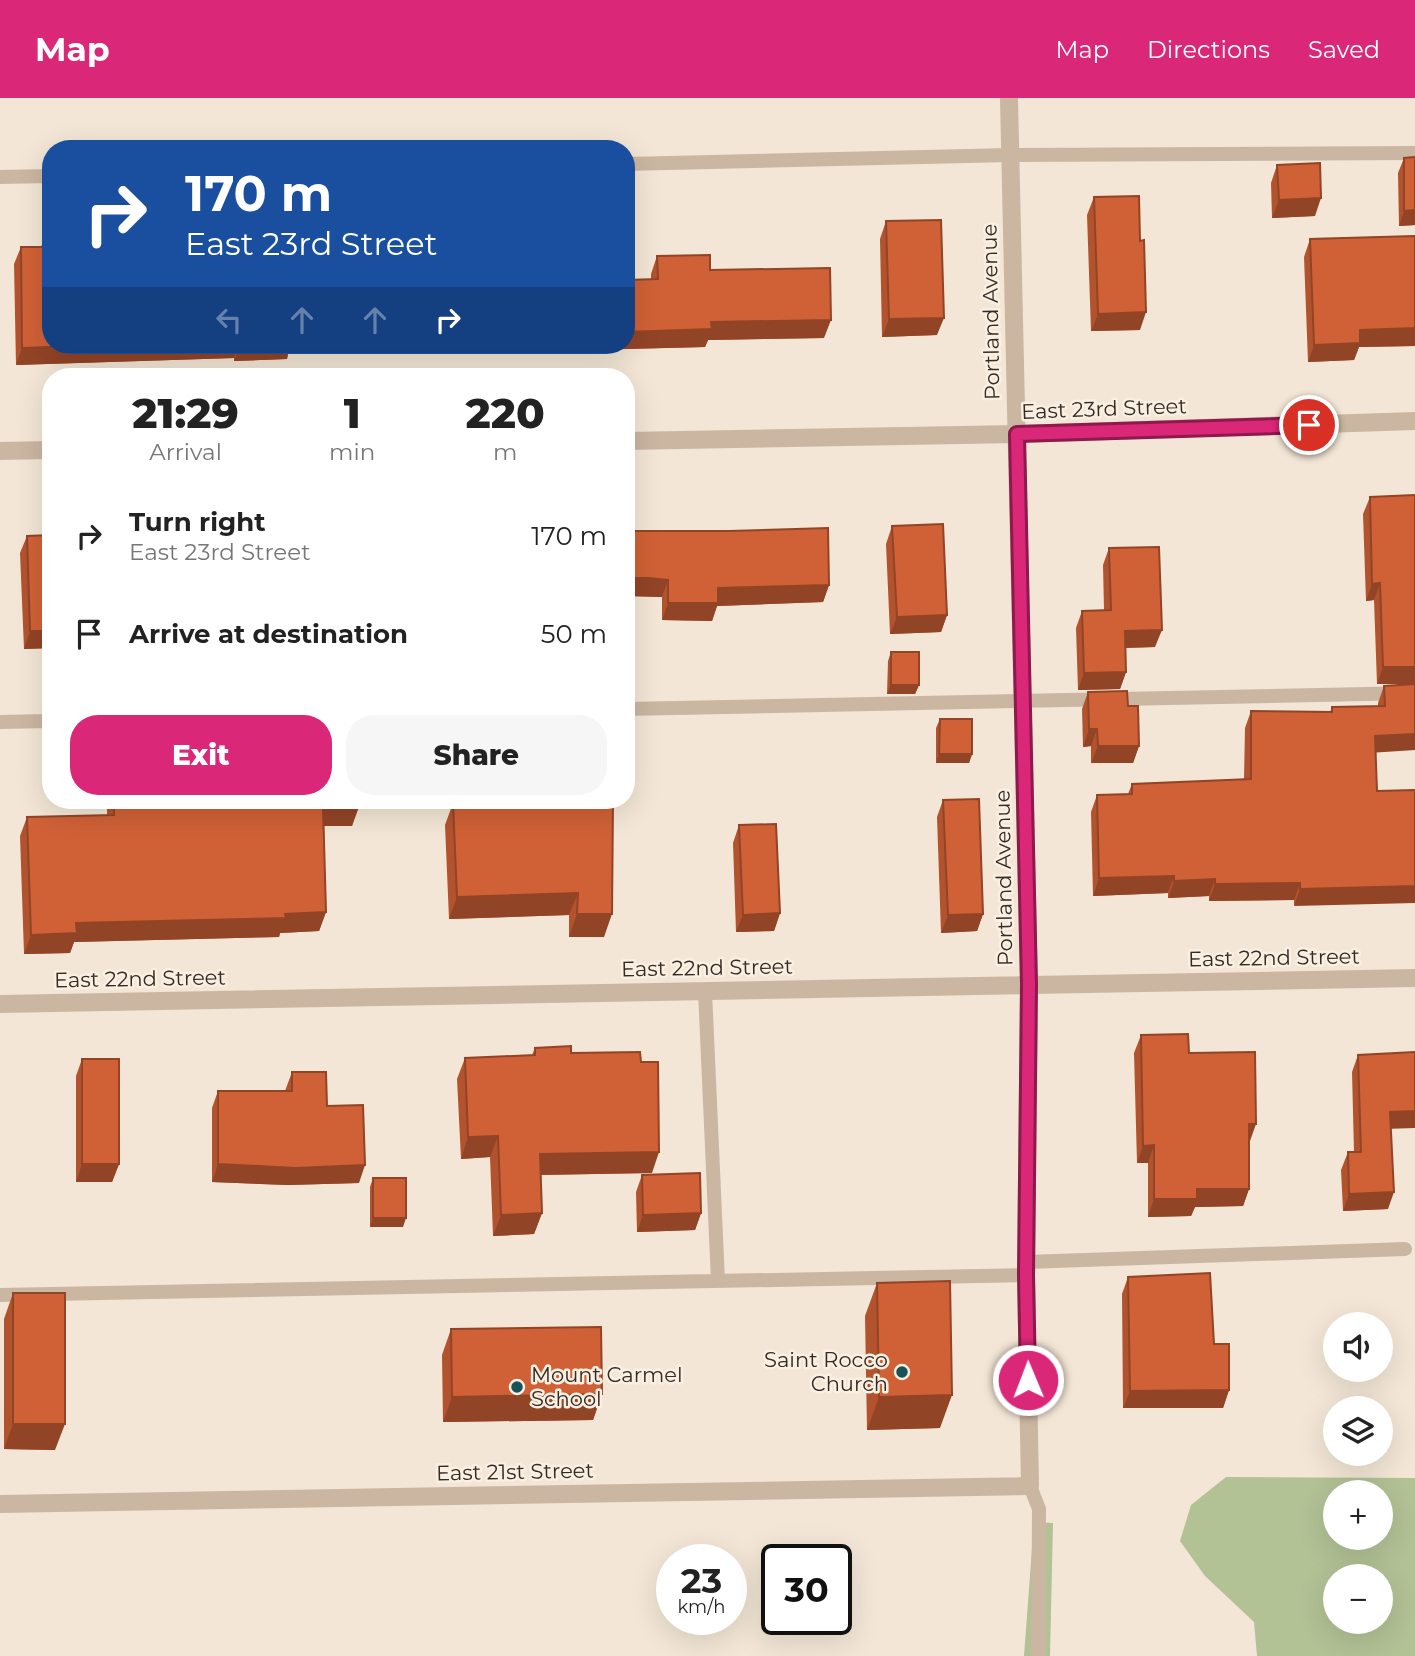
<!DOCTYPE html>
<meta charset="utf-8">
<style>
body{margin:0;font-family:Montserrat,sans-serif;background:#f6f6f6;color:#222;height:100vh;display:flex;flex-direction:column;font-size:26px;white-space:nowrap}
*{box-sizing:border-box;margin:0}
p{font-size:23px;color:#767676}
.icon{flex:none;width:38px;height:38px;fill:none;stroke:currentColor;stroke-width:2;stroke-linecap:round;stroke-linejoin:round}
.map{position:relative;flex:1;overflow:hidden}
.sheet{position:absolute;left:42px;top:270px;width:593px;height:441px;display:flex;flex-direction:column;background:#fff;border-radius:28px;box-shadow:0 7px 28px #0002}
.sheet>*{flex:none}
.hud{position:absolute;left:42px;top:42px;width:593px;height:214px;border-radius:28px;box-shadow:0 7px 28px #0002;background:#1a4fa0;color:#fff;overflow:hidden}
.fabs{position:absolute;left:1323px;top:1214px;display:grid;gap:14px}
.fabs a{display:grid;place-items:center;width:70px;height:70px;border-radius:50%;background:#fff;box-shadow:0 7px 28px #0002;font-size:35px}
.speed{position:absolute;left:656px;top:1446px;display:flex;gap:14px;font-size:35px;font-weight:700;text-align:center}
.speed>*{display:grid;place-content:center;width:91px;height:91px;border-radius:50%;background:#fff;box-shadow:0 7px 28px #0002;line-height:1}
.speed small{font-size:18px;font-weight:400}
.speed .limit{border:4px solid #111;border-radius:10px;background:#fff;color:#111}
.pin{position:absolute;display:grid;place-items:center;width:60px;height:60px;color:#fff;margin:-30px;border:4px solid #fff;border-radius:50%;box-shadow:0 2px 7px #0007}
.me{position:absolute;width:77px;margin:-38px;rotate:359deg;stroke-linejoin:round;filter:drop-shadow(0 0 5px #0008)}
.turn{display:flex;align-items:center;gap:24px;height:147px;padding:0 28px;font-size:32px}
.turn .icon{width:91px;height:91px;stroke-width:2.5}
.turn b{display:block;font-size:49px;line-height:60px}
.lanes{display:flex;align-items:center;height:66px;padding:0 28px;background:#0003;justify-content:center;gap:35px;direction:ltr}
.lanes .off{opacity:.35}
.eta{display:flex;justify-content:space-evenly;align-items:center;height:119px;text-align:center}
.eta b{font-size:42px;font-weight:800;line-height:49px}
.primary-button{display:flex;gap:14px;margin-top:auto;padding:14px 28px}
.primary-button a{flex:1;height:80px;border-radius:28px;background:#db2777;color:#fff;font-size:28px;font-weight:800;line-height:80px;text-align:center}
.primary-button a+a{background:#f6f6f6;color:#222}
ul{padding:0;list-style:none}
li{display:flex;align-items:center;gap:21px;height:98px;padding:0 28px}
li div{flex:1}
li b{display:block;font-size:26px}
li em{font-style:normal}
header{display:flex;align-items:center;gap:42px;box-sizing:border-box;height:98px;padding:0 35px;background:#db2777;color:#fff}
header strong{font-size:33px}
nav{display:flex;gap:38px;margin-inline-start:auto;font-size:24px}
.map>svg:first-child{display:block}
.green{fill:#b2c295;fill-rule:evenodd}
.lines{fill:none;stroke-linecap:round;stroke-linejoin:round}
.lane{stroke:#cbb6a1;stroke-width:14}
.street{stroke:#cbb6a1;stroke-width:18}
.wall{fill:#b3532e}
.shaded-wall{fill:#924426}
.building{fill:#d06136;stroke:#924426;stroke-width:2}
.route-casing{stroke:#8e194d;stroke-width:18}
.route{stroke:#db2777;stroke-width:12}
.poi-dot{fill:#175359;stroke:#faf0e2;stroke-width:2.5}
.labels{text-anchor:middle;stroke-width:5;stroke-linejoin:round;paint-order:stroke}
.street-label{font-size:21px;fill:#352a24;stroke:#faf0e2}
.poi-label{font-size:21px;fill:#352a24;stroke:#faf0e2;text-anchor:end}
</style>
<header>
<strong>Map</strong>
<nav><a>Map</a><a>Directions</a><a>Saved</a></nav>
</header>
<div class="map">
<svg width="1415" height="1558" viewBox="0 0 1415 1558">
<rect width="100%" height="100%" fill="#f3e6d6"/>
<!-- green -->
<path class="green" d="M1226,1379L1415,1380V1558H1257L1254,1524L1205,1478L1180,1443L1191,1407ZM1335,1395H1381V1440H1335ZM1335,1479H1381V1524H1335Z
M1034,1424L1053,1425L1050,1558H1024Z"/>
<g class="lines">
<!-- lane -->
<path class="lane" d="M626,66L1010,57L1415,55
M0,79L51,78
M626,611L1415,595
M0,624L51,623
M705,893L718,1183
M1026,1164L1405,1151
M0,1197L1026,1177
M1030,1388L1039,1411L1038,1558"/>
<!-- street -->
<path class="street" d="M626,343L1017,336L1415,323
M0,353L51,352
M0,906L1415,880
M0,1406L1030,1388L1026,1177L1029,887L1009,0"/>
</g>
<!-- wall -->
<path class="wall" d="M1415,59V127L1399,128L1398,75L1404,60Z
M1277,67L1315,118L1272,120L1271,85Z
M1094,99L1140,232L1091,233L1087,117Z
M886,123L937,237L882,239L880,141Z
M47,133L51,247H626L651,181V176L657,158L710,172L824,240L708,242L705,249L425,256H288L287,261L234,263V260L16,267L14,166L21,149H41Z
M1415,138V248L1359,249L1354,262L1308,264L1304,159L1310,141Z
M1370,399L1415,586H1377L1374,502L1366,503L1363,416Z
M892,428L947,517L941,534L890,536L886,446Z
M626,433L829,487L823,504L717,508L712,523L662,522V499L626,498Z
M27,438L51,550L24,551L20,455Z
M1109,450L1155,549L1126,550V574L1120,591L1078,592L1076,530L1082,513L1104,512L1103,467Z
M891,554L919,587L915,596H887L888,563Z
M1415,586L1376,654L1294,808V802L1209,803V798L1168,800V795L1093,798L1091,714L1097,697L1128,696L1132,686L1244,681L1245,630L1251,613L1330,614L1332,609H1378V605L1384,588Z
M1088,594L1128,608L1139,648L1133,665H1091V648L1083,649L1082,611Z
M940,621L972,656L969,665H936V630Z
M107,702H359L352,728H324L326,814L319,833L280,835L279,839L74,844L70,855L24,856L20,738L27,719L107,717Z
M578,702H613L604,839H569V817L449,821L445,727L453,705L577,704Z
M943,702L983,816L977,833L941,835L937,719Z
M739,727L780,815L774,833L736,834L733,745Z
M1141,937L1189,955L1249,1043V1091L1243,1108L1195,1109L1191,1118L1148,1119V1065H1137L1134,955Z
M535,950L641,964L652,1075L541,1077L542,1115L534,1136L493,1138L490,1059L461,1061L457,981L465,960L532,957Z
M1358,957L1391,1031L1388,1111L1343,1113L1341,1072L1348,1054H1354L1352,974Z
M82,961L119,1066L112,1084H76V978Z
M292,974L327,1008L359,1085L288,1087L212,1084V1010L218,993H285Z
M642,1077L701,1115L695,1132L637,1134L636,1094Z
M373,1080L403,1129H370V1089Z
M1128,1179L1214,1246L1229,1292L1223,1310H1123L1122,1196Z
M877,1185L940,1330L867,1332L865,1218Z
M13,1195L55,1352L4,1351V1221Z
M451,1231L602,1296L593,1322L443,1324L442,1257Z"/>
<!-- shaded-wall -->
<path class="shaded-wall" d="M1321,100L1315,118L1272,120L1279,102Z
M1415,112V127L1399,128L1404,113Z
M1146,214L1140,232L1091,233L1098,216Z
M944,220L937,237L882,239L889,221Z
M831,222L824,240L708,242L705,249L425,256H288L287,261L234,263L240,247H626V234L711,224Z
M1415,230V248L1359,249L1354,262L1308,264L1314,247L1360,232Z
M103,247H239L234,260L16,267L22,250Z
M626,480H648L668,482L662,499L626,498Z
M1380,485L1374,502L1366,503L1372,486Z
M829,487L823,504L717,508L712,523L662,522L668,505L718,490Z
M947,517L941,534L890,536L897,519Z
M1162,532L1155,549L1119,550L1125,533Z
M30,533H51V550L24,551Z
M1383,569H1415V586H1377Z
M1126,574L1120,591L1078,592L1084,575Z
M891,587H919L915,596H887Z
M1089,631H1097L1091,648L1083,649Z
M1415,636V652L1369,655L1375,638Z
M1098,648H1139L1133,665H1091Z
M939,656H972L969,665H936Z
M323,709H359L352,728H316Z
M1174,778L1168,795L1093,798L1099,780Z
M1215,781L1209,798L1168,800L1174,783Z
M1300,785L1294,802L1209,803L1215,786Z
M1415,788V805L1294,808L1300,791Z
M578,795L569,817L449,821L457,799Z
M326,814L319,833L280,835L279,839L74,844L70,855L24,856L31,837L76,825Z
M780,815L774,833L736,834L743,817Z
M577,816H612L604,839H569Z
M983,816L977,833L941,835L948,817Z
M1415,1013V1030L1384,1031L1390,1014Z
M1249,1026H1256L1250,1043Z
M498,1038L490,1059L461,1061L468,1039Z
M1154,1047L1148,1065H1137L1143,1048Z
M659,1054L652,1075L533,1077L540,1056Z
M82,1066H119L112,1084H76Z
M218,1066L365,1067L359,1085L288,1087L212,1084Z
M1197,1091H1249L1243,1108L1195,1109L1191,1118L1148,1119L1154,1101Z
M1394,1094L1388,1111L1343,1113L1349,1096Z
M542,1115L534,1136L493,1138L501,1117Z
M701,1115L695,1132L637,1134L643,1117Z
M373,1120H406L403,1129H370Z
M1229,1292L1223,1310H1123L1130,1293Z
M602,1296L593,1322L443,1324L452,1299Z
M952,1297L940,1330L867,1332L879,1299Z
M13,1326H65L55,1352L4,1351Z"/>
<!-- building -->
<path class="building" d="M1415,59V112L1404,113V60Z
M1320,65L1321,100L1279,102L1277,67Z
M1139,98L1140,143L1144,142L1146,214L1098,216L1094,99Z
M941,122L944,220L889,221L886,123Z
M47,133H51V247H103L22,250L21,149H47Z
M1415,138V230L1360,232V245L1314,247L1310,141Z
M710,157V172L830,170L831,222L711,224L712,231L626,234V182L658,181L657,158Z
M1415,397V569H1383L1380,485L1372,486L1370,399Z
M943,426L947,517L897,519L892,428Z
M828,430L829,487L718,490V505H668V482L648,480H626V433H729Z
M51,437V533H30L27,438Z
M1159,449L1162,532L1125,533L1126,574L1084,575L1082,513L1111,512L1109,450Z
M891,554H919V587H891Z
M1415,586V636L1375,638L1377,693L1415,692V788L1300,791V785L1215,786V781L1174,783V778L1099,780L1097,697L1132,696V686L1251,681V613L1332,614V609L1385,608L1384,588Z
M1127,593L1128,608H1138L1139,648H1098L1097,631H1089L1088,594Z
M940,621H972V656H939Z
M979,701L983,816L948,817L943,702Z
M114,702H359V709H323L326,814L285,816L286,820L76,825L77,835L31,837L27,719L114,717Z
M578,702H613L612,816H577L578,795L457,799L453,705L578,704Z
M776,726L780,815L743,817L739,727Z
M1188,936L1189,955L1255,954L1256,1026H1249V1091H1197V1101H1154V1047L1143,1048L1141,937Z
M571,948V955L640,954L641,964H658L659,1054L540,1056L542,1115L501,1117L498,1038L468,1039L465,960L535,957V950Z
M1415,954V1013L1390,1014L1394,1094L1349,1096L1348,1054H1361L1358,957Z
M82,961H119V1066H82Z
M292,974H326L327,1008L363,1007L365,1067L295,1070L218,1066V993H292Z
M700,1075L701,1115L643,1117L642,1077Z
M373,1080H406V1120H373Z
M1210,1175L1214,1246H1229V1292L1130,1293L1128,1179Z
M950,1183L952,1297L879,1299L877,1185Z
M13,1195H65V1326H13Z
M601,1229L602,1296L452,1299L451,1231Z"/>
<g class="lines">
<!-- route casing -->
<g class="route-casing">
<path id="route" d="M1028,1282L1026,1177L1029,887L1017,336L1309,327"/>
</g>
<!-- route -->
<use href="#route" class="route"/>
</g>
<!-- markers -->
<g class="poi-dot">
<circle cx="902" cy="1274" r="7"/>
<circle cx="517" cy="1289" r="7"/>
</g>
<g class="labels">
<!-- street labels -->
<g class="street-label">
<text transform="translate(991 214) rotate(-91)" y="7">Portland Avenue</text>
<text transform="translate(1104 311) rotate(-2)" y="7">East 23rd Street</text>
<text transform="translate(1004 780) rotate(-91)" y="7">Portland Avenue</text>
<text transform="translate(1274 860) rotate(-1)" y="7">East 22nd Street</text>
<text transform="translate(707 870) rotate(-1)" y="7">East 22nd Street</text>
<text transform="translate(140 881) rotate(-1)" y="7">East 22nd Street</text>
<text transform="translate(515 1374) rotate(-1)" y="7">East 21st Street</text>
</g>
<!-- poi labels -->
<g class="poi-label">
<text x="888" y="1269">Saint Rocco<tspan x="888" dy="24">Church</tspan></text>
<text x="531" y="1284" text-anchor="start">Mount Carmel<tspan x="531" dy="24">School</tspan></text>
</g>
</g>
</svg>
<div class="fabs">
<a><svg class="icon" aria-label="sound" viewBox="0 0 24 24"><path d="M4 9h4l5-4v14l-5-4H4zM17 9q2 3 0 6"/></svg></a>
<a><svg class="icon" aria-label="layers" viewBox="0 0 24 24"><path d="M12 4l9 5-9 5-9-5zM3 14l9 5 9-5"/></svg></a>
<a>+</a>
<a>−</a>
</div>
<div class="speed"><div>23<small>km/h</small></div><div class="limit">30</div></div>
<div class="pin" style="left:1309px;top:327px;background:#d93025"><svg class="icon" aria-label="arrive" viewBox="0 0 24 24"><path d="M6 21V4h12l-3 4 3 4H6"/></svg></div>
<svg class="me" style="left:1028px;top:1282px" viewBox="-20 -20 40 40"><circle r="17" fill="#db2777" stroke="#fff" stroke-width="3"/><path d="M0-11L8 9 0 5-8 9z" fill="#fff"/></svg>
<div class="hud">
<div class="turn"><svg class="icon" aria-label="right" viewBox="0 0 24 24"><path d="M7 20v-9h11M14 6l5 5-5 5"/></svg><div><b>170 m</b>East 23rd Street</div></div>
<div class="lanes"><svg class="icon off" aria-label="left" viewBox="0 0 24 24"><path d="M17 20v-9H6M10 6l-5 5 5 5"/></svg><svg class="icon off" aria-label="ahead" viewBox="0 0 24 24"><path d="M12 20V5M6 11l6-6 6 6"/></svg><svg class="icon off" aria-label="ahead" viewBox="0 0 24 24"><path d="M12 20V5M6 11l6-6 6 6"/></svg><svg class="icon" aria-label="right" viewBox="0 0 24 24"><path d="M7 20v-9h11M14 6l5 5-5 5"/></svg></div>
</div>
<section class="sheet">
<div class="eta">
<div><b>21:29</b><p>Arrival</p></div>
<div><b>1</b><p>min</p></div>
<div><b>220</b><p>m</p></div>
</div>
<ul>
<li><svg class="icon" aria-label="right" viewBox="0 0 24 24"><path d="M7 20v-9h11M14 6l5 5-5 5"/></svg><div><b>Turn right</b><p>East 23rd Street</p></div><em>170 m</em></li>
<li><svg class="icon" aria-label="arrive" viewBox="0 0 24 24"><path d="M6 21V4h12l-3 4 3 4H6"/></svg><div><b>Arrive at destination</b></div><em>50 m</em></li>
</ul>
<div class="primary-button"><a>Exit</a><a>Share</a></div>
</section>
</div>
